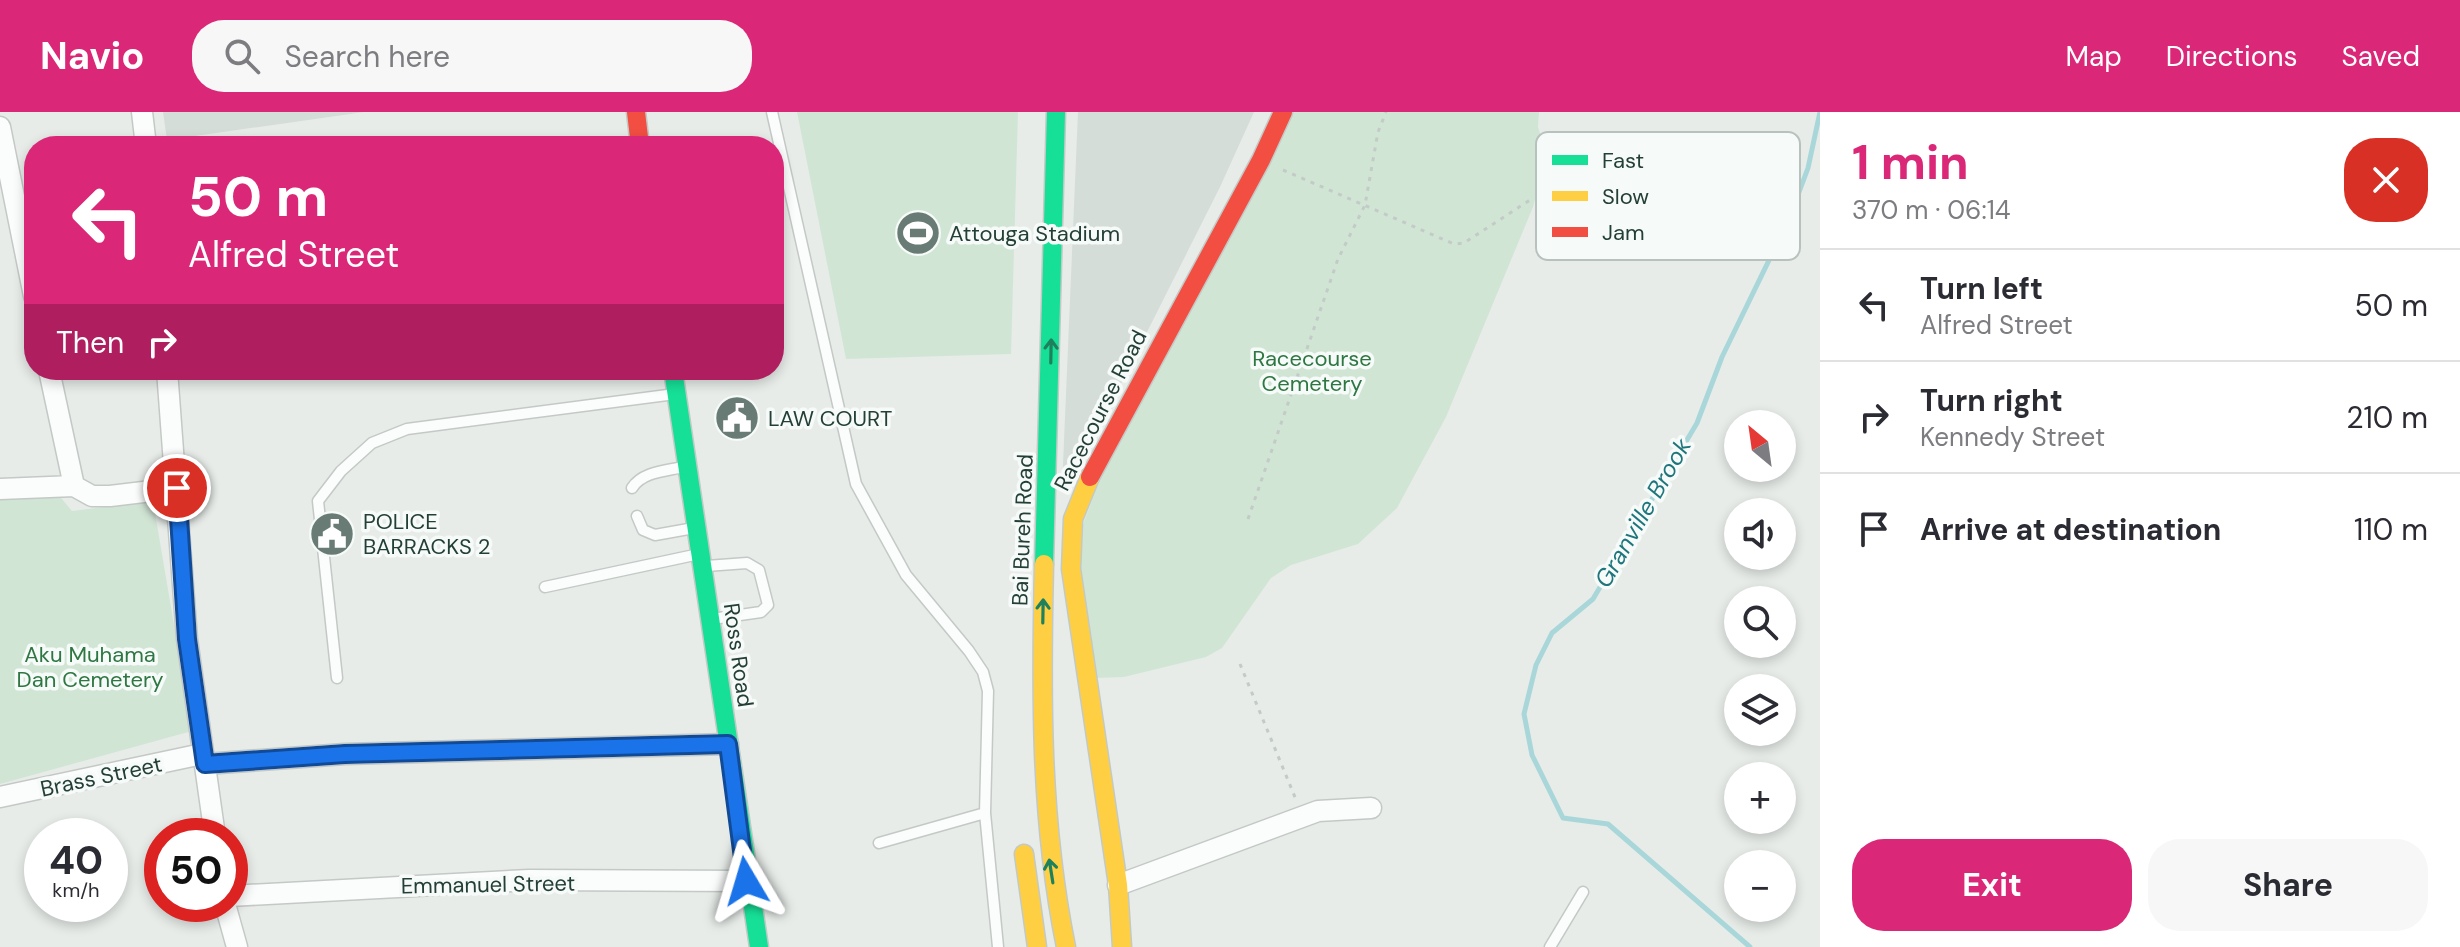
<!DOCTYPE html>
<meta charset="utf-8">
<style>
body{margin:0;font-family:"DM Sans",sans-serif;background:#f7f7f7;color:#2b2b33;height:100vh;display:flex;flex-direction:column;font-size:30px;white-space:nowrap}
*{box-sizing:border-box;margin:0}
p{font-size:26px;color:#7c7c81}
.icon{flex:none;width:44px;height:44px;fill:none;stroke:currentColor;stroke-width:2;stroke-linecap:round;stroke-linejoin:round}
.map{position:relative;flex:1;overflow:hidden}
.panel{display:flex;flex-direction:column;background:#fff;width:640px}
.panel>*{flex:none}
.banner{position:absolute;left:24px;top:24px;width:760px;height:244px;border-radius:32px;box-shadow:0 4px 12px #0003;background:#db2777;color:#fff;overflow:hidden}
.needle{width:52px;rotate:331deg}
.tools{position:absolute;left:1724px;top:298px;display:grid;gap:16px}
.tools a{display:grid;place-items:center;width:72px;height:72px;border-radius:50%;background:#fff;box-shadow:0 4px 12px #0003;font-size:40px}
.speed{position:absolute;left:24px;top:706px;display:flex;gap:16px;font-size:40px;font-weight:700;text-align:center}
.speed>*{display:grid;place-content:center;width:104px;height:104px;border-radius:50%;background:#fff;box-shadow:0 4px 12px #0003;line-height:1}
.speed small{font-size:20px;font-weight:400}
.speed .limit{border:12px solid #d22;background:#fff;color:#111}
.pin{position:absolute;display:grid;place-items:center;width:68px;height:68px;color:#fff;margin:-34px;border:4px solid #fff;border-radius:50%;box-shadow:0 2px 8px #0007}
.me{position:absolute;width:88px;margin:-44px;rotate:353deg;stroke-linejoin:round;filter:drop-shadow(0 0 6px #0008)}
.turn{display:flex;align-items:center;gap:28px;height:168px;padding:0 32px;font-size:36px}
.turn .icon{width:104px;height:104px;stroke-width:2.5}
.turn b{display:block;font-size:56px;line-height:68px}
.then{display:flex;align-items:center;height:76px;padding:0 32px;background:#0003;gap:16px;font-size:30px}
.round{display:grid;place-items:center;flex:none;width:84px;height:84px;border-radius:32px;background:#f7f7f7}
.summary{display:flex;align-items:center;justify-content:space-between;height:136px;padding:0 32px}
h1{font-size:48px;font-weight:700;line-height:60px;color:#db2777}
.cta{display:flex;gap:16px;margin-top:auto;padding:16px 32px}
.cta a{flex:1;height:92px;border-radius:32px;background:#db2777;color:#fff;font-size:32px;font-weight:700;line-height:92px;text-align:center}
.cta a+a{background:#f7f7f7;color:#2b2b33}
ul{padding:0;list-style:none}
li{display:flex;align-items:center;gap:24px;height:112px;padding:0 32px;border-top:2px solid #e1e1e2}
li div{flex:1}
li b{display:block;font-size:30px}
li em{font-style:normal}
header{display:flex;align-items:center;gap:48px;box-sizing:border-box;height:112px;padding:0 40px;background:#db2777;color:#fff}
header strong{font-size:38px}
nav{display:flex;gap:44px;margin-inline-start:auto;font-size:28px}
.search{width:560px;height:72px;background:#f7f7f7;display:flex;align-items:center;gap:20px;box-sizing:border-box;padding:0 28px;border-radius:32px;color:#7c7c81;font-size:30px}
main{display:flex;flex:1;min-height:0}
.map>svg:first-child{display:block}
.built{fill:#d5ddd9}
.green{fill:#d1e5d5}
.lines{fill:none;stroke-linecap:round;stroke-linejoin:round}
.stream{stroke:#a9d7d9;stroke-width:5}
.lane-casing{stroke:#c4c9c6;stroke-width:13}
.street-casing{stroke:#c4c9c6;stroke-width:23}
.fast-casing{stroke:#c3cac6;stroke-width:21}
.slow-casing{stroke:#c3cac6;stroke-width:21}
.jam-casing{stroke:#c3cac6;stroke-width:21}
.path{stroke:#c3cbc7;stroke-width:3;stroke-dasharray:4 6;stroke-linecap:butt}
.lane{stroke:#fbfcfc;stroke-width:10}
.street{stroke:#fbfcfc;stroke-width:20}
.fast{stroke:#16e098;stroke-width:18}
.slow{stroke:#ffcf43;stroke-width:18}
.jam{stroke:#f24e42;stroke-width:18}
.oneway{stroke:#1e805d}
.route-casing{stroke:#114b97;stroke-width:20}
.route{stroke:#1a73e8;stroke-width:14}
.labels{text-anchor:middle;stroke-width:7;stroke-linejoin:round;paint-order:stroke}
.poi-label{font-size:22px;fill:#244036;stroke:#f6faf8;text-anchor:start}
.park-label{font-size:22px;fill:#2e7743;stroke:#f6faf8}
.street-label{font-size:22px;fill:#244036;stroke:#f6faf8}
.water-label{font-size:24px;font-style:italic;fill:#1e767c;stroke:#f6faf8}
.key{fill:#f6faf8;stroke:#b7c2be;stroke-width:2}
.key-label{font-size:22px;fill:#244036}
</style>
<header>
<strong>Navio</strong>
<div class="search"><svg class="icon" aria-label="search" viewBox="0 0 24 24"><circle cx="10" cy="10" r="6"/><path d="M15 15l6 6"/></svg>Search here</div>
<nav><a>Map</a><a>Directions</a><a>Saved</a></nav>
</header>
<main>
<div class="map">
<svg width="1820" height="835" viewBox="0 0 1820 835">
<rect width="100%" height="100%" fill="#e7ece9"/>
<!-- built -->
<path class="built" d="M163,0H364L167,28Z
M1078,0H1254L1220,75L1069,375L1062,376Z"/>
<!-- green -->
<path class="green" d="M797,0H1018L1011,242L846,247Z
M1283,0H1539L1538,15L1547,43L1533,95L1446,305L1397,396L1358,432L1291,453L1271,466L1222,536L1206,545L1124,565L1096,566L1078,487L1083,412L1103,360Z
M57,381L72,399L153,389L192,619L0,672V386Z"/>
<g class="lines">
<!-- stream -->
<path class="stream" d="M1750,835L1608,712L1563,706L1532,643L1524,602L1536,553L1552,521L1593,487L1697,311L1722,245L1789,107L1808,56L1820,0"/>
<!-- lane casing -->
<g class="lane-casing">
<path id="lane" d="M772,0L856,372L906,463L969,539L983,560L988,579L985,701L998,835
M632,376C642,360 665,359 683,355
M637,404L643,418L655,423L694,416
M706,454L747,451L759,458L768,493L761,500L712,507
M545,475L699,442
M337,566L318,389L341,359L372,331L407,317L675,282
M879,731L985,701
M1550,835L1583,780"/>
</g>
<!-- street casing -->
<g class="street-casing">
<path id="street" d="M142,0L146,34
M0,15L34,184
M49,258L74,374
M167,258L187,527L215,724
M0,377L74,374L92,384H110L177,376
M205,652L345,642L728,632
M0,685L202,642
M1118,773L1318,699L1371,696
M230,784L529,768L746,769
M225,792L237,835"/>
</g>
<!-- fast casing -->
<g class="fast-casing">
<path id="fast" d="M673,258L759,835
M1044,452L1056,0"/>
</g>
<!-- slow casing -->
<g class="slow-casing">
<path id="slow" d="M1090,365L1073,407L1071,457L1118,773L1122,835
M1044,452C1041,581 1040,708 1066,835
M1024,742L1037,835"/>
</g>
<!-- jam casing -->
<g class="jam-casing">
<path id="jam" d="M636,0L640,34
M1090,365L1261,48L1283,0"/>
</g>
<!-- path -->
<path class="path" d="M1283,58L1454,132L1464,131L1530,88
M1248,407L1338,147L1365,93L1378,20L1386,0
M1240,552L1297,690"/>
<!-- lane -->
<use href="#lane" class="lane"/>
<!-- street -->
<use href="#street" class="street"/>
<!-- fast -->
<use href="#fast" class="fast"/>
<!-- slow -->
<use href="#slow" class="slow"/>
<!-- jam -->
<use href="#jam" class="jam"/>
</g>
<!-- one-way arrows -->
<defs><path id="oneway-shaft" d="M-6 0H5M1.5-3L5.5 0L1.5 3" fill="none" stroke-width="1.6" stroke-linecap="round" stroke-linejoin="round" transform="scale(2)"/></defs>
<g class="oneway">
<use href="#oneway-shaft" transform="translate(1051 239) rotate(-89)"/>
<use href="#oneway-shaft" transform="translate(1043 499) rotate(-89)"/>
<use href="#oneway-shaft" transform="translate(1051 759) rotate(-99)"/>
</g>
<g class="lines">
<!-- route casing -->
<g class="route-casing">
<path id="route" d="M177,376L187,527L205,652L345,642L728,632L746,769"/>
</g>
<!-- route -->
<use href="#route" class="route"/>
</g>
<!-- icons -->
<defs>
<g id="stadium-disc" transform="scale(2.3)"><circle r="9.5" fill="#687c75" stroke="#f6faf8"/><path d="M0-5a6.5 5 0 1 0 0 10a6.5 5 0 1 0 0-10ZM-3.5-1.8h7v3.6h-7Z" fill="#fff"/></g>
<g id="civic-disc" transform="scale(2.3)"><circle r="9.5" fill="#687c75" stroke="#f6faf8"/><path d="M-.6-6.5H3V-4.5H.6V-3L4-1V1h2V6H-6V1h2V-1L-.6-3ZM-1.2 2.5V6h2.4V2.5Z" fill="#fff"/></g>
</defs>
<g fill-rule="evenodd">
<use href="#stadium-disc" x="918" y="121"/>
<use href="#civic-disc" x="737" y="306"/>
<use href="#civic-disc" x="332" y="422"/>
</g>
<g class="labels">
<!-- poi labels -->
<g class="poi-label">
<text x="949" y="129">Attouga Stadium</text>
<text x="768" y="314">LAW COURT</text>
<text x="363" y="417">POLICE<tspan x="363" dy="25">BARRACKS 2</tspan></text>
</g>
<!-- park labels -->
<g class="park-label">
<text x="1312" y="254">Racecourse<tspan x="1312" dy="25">Cemetery</tspan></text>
<text x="90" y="550">Aku Muhama<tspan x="90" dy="25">Dan Cemetery</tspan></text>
</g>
<!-- street labels -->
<g class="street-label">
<text transform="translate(1100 298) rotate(-63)" y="8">Racecourse Road</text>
<text transform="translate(1022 418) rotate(-88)" y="8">Bai Bureh Road</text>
<text transform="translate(739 543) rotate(82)" y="8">Ross Road</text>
<text transform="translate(101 664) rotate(-12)" y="8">Brass Street</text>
<text transform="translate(488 772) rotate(-1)" y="8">Emmanuel Street</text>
</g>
<!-- water labels -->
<g class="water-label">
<text transform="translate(1643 401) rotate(-60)" y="8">Granville Brook</text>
</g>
</g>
<!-- legend -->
<rect x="1536" y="20" width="264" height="128" rx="12" class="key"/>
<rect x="1552" y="43" width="36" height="10" fill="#16e098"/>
<rect x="1552" y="79" width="36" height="10" fill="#ffcf43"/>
<rect x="1552" y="115" width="36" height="10" fill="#f24e42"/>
<g class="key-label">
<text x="1602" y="56">Fast</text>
<text x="1602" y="92">Slow</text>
<text x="1602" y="128">Jam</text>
</g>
</svg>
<div class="tools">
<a><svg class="needle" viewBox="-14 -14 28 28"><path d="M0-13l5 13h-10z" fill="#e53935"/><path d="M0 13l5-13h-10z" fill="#7c7c81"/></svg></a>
<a><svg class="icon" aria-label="sound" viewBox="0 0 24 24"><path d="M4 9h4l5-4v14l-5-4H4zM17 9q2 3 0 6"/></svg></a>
<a><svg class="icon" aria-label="search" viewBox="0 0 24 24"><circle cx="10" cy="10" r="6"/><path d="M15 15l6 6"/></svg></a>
<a><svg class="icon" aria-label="layers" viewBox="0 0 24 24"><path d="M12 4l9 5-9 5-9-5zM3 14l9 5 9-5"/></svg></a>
<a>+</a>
<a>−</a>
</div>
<div class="speed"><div>40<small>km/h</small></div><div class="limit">50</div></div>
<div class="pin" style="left:177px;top:376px;background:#d93025"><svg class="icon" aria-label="arrive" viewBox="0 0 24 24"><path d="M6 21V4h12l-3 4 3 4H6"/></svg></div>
<svg class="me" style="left:746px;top:769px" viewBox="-20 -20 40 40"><path d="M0-17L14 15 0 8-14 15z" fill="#1a73e8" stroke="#fff" stroke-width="4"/></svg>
<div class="banner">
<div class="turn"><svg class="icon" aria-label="left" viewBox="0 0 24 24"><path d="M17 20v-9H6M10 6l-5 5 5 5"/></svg><div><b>50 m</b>Alfred Street</div></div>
<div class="then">Then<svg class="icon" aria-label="right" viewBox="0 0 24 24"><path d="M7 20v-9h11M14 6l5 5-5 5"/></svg></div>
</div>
</div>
<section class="panel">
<div class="summary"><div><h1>1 min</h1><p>370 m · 06:14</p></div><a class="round" style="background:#d93025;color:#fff"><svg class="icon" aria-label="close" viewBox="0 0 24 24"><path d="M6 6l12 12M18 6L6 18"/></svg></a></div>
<ul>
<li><svg class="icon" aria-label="left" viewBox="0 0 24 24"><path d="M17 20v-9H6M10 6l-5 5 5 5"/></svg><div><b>Turn left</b><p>Alfred Street</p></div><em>50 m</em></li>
<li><svg class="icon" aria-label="right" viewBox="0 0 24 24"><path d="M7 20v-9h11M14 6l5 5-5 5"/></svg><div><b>Turn right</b><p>Kennedy Street</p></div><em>210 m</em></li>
<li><svg class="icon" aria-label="arrive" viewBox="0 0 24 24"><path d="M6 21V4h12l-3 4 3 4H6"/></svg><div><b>Arrive at destination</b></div><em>110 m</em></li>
</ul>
<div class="cta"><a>Exit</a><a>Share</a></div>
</section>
</main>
